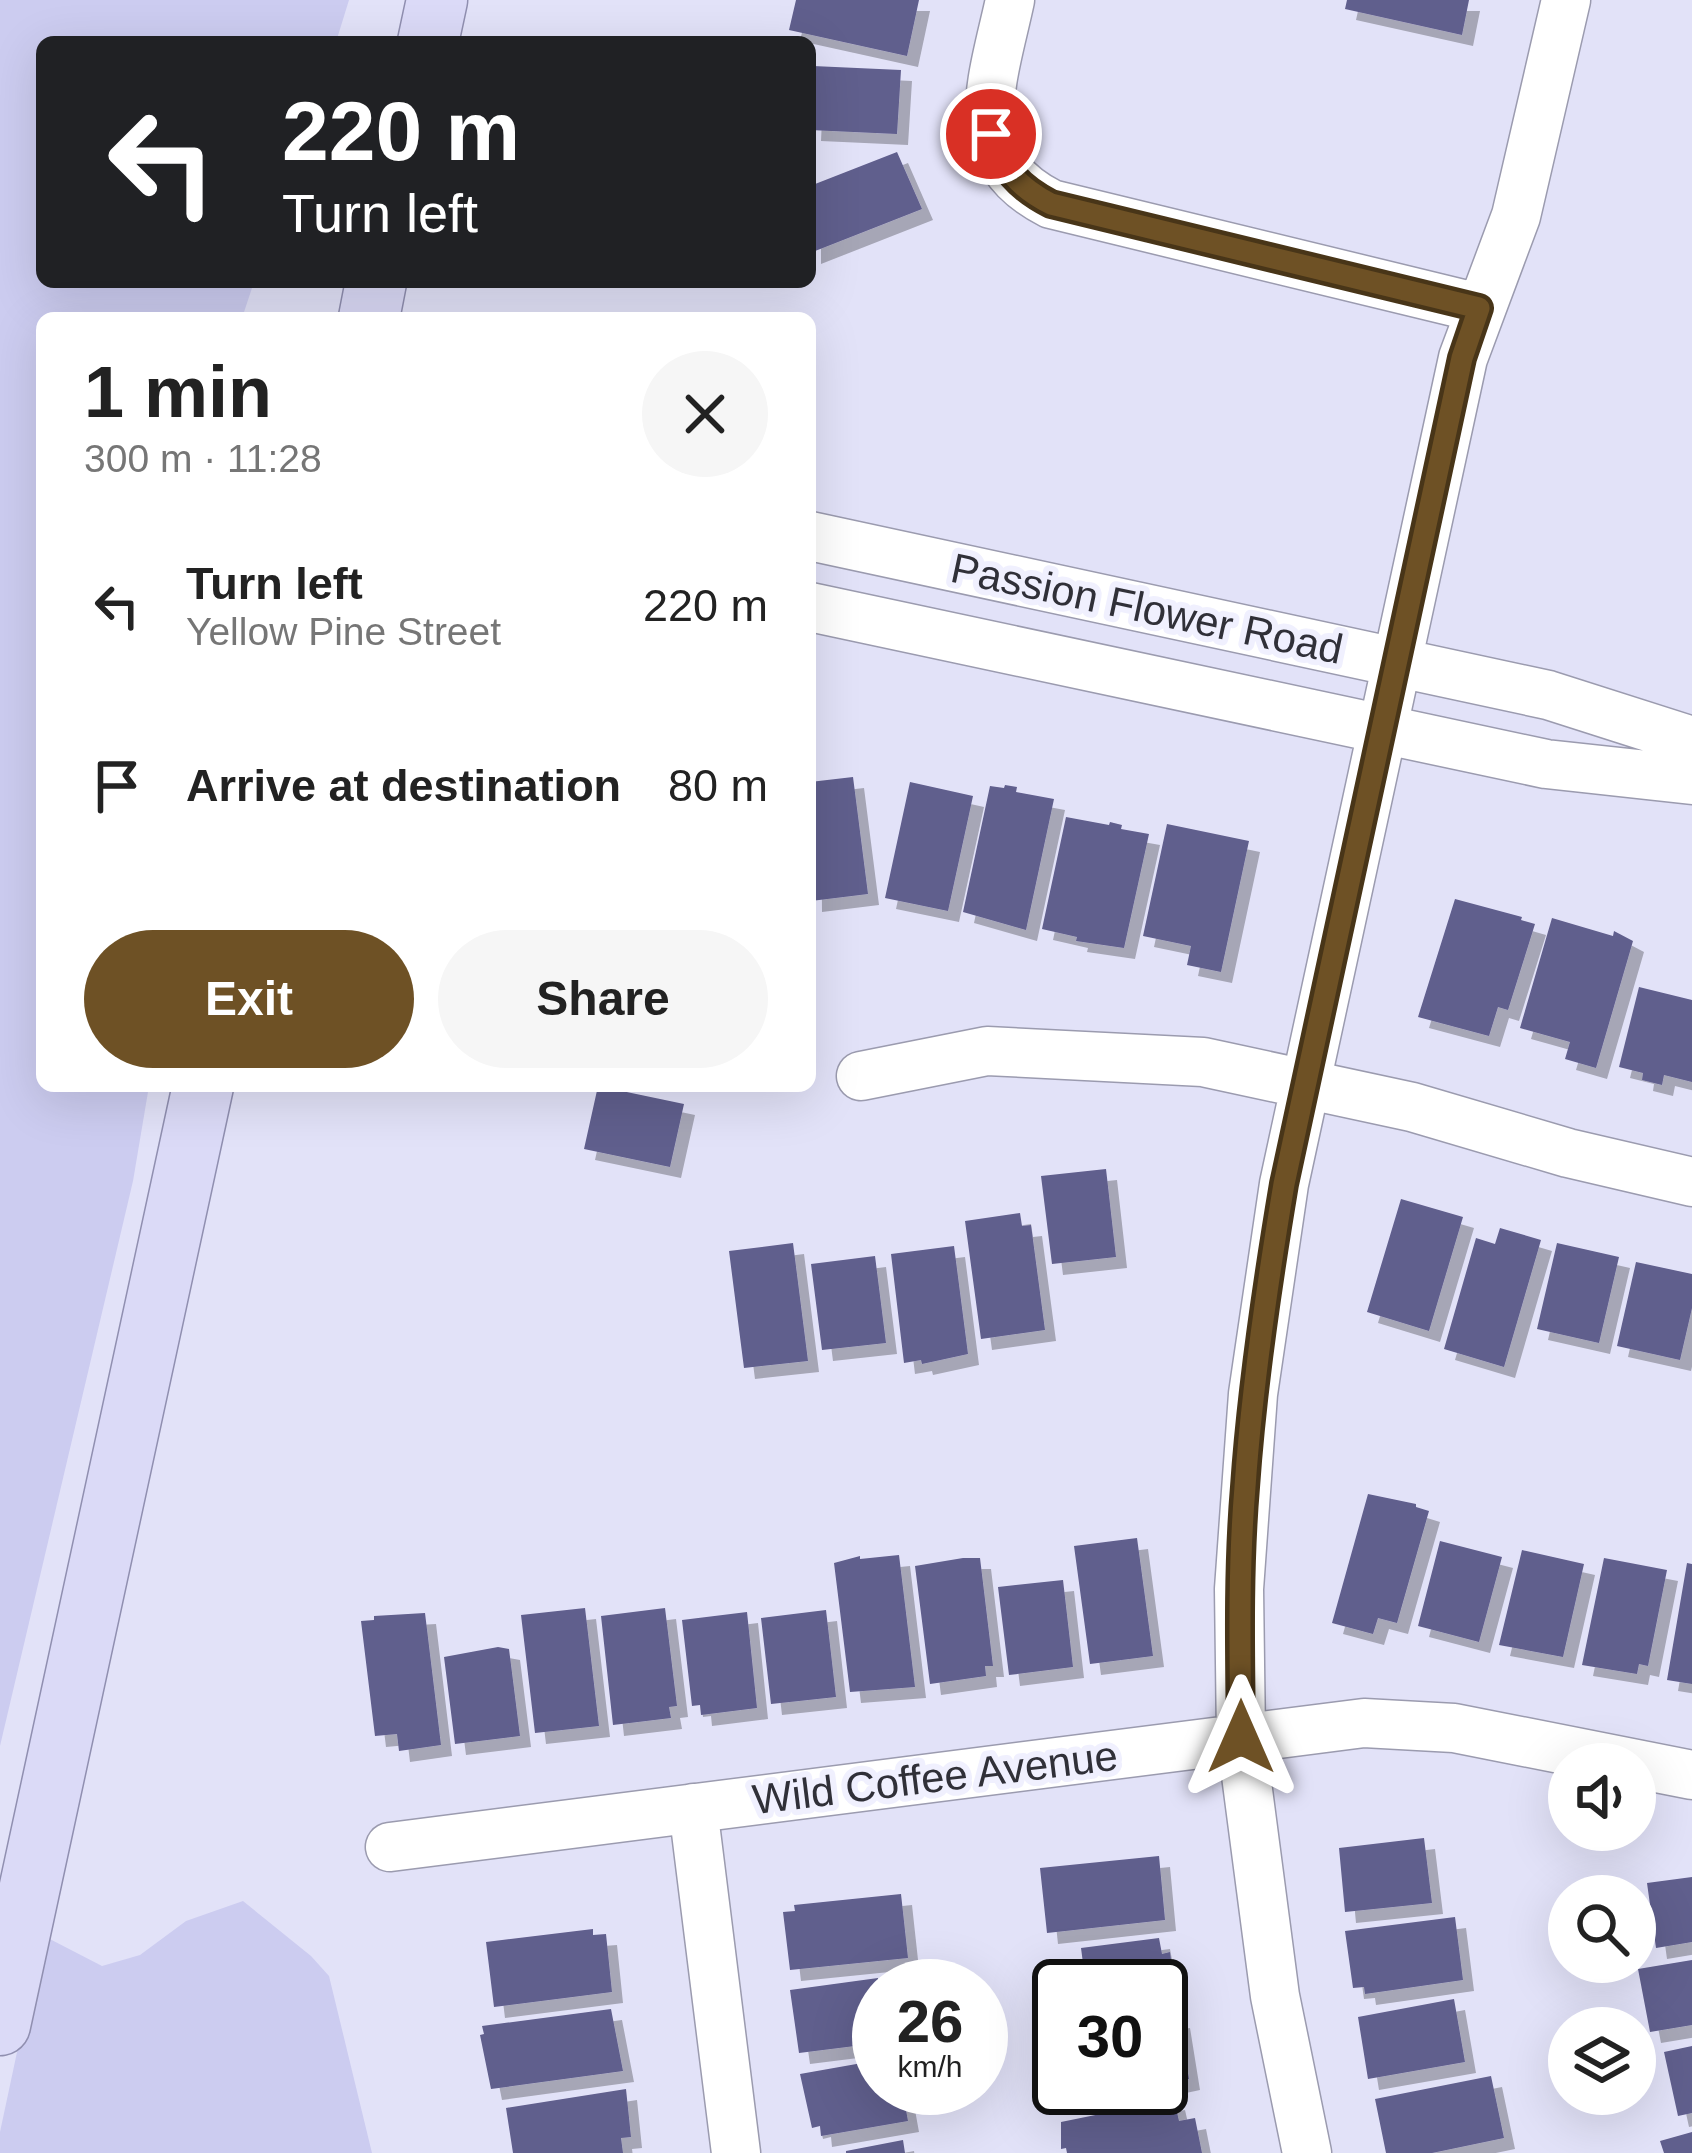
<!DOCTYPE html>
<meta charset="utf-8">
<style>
body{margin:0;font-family:Helvetica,sans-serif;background:#f6f6f6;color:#222;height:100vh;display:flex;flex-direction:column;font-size:45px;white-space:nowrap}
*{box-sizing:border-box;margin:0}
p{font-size:39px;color:#767676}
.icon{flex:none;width:66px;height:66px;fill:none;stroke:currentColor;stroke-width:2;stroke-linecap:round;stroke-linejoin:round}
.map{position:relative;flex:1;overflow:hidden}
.panel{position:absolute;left:36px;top:312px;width:780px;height:780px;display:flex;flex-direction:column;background:#fff;border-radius:18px;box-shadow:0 12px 48px #0002}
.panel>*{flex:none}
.guide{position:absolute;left:36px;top:36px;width:780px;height:252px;border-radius:18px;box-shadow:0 12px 48px #0002;background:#202124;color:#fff;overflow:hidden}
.controls{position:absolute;left:1548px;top:1743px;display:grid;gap:24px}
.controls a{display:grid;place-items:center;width:108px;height:108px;border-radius:50%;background:#fff;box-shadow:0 12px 48px #0002;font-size:60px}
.speed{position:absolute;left:852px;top:1959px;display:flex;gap:24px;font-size:60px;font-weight:700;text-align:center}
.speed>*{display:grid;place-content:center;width:156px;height:156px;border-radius:50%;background:#fff;box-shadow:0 12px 48px #0002;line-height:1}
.speed small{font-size:30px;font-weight:400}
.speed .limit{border:6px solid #111;border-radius:18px;background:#fff;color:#111}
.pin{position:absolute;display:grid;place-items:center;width:102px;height:102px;color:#fff;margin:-51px;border:6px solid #fff;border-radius:50%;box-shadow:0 3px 12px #0007}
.me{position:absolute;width:132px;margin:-66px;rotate:0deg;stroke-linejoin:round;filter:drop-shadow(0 0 9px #0008)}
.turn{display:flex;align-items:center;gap:42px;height:252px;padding:0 48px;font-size:54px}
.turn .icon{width:156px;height:156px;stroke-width:2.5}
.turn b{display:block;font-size:84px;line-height:102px}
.round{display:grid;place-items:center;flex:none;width:126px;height:126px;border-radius:63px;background:#f6f6f6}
.headline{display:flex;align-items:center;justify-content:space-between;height:204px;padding:0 48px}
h1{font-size:72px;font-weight:700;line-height:90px}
.cta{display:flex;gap:24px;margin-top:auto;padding:24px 48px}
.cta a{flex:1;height:138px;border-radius:72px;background:#6e5125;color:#fff;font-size:48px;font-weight:700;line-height:138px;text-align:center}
.cta a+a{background:#f6f6f6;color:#222}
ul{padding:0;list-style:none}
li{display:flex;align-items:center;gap:36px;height:180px;padding:0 48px}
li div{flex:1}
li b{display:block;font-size:45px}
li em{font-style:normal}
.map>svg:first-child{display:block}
.green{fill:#ccccf0}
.building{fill:#605e8d;filter:url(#shadow)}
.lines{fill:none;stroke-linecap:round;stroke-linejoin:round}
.minor-casing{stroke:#9b9baf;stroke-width:51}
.major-casing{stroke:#908fb0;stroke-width:63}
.minor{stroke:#fff;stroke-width:48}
.major{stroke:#dbdaf7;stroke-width:60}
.route-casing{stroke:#483518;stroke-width:30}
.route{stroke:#6e5125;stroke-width:21}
.labels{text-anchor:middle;stroke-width:12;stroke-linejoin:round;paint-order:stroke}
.street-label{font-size:42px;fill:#303038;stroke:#f0f0fe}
</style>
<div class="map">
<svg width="1692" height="2153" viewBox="0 0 1692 2153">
<defs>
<filter id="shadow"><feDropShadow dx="11" dy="11" stdDeviation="0" flood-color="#0004"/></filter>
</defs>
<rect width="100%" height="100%" fill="#e2e2f8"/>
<!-- green -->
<path class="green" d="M0,0H349L336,42H42V282H254L242,318H42V1086H149L133,1181L0,1746Z
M243,1901L311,1956L329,1976L372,2153H0V2132L42,1935L102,1966L140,1955L186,1921Z"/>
<!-- building -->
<path class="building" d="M796,0H919L907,56L789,30Z
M1347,0H1469L1462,35L1345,9Z
M813,66L901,70L897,134L810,130Z
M897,152L922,209L810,253V186Z
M853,777L868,894L811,901L810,782Z
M910,782L973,796L948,911L885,898Z
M1005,785L1017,787L1016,792L1054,799L1026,930L963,912L990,786L1004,788Z
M1066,817L1109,825L1110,822L1122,825L1121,829L1149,834L1124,948L1076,941L1077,937L1042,929Z
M1167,824L1249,841L1221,972L1187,965L1191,946L1143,936Z
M1455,899L1522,917L1521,920L1535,924L1508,1010L1498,1007L1489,1036L1418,1017Z
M1552,918L1613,936L1614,931L1633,941L1596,1068L1565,1059L1570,1042L1520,1028Z
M1639,987L1692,1000V1082L1664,1075L1662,1085L1642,1080L1643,1073L1619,1067Z
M598,1086L684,1104L670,1167L584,1149Z
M1106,1169L1116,1257L1052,1264L1041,1176Z
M1401,1199L1463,1217L1429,1331L1367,1312Z
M1020,1213L1022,1226L1031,1225L1045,1330L981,1339L965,1221Z
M1500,1228L1541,1240L1504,1367L1444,1349L1476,1238L1495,1244Z
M793,1243L808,1361L744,1368L729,1251Z
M1557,1243L1619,1257L1599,1343L1537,1329Z
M954,1246L968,1354L922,1364L921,1360L904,1363L891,1254Z
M875,1256L886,1343L822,1350L811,1264Z
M1636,1262L1692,1274V1308L1680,1360L1617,1346Z
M1368,1494L1416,1504V1507L1429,1511L1397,1623L1378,1618L1373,1634L1332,1623Z
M1137,1538L1153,1656L1090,1664L1074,1546Z
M1440,1541L1502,1557L1479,1642L1418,1626Z
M1522,1550L1584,1564L1563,1657L1499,1645Z
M899,1555L915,1687L850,1692L834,1563L860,1556V1559Z
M963,1558H980L993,1666H985L986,1676L930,1684L915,1566Z
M1604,1558L1667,1570L1648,1666L1639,1664L1637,1674L1582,1665Z
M1687,1563L1692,1564V1684L1667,1680Z
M1063,1580L1073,1667L1009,1675L998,1587Z
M585,1608L599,1726L535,1733L521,1615Z
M665,1608L677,1706L669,1707L671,1718L613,1725L601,1616Z
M826,1610L836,1697L771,1704L761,1618Z
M747,1612L757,1708L701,1715L700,1705L692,1706L682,1620Z
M425,1613L441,1745L399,1751L397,1734L375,1736L361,1621L374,1620V1616Z
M498,1647L509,1649L520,1736L455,1744L444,1657Z
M1424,1838L1432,1903L1345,1912L1339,1848Z
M1159,1856L1165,1920L1047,1933L1040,1868Z
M1692,1877V1942L1656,1948L1647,1883Z
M901,1894L908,1958L790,1970L783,1912L795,1911L794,1905Z
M1455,1917L1463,1980L1365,1994L1364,1987L1353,1988L1345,1931Z
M593,1929V1935L606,1934L612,1992L494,2007L486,1942Z
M1159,1938L1162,1954L1170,1952L1176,1999L1161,2001V1986H1086L1081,1948Z
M1692,1960V2025L1650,2032L1638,1969Z
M878,1978L879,2043L799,2053L790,1990Z
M1454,1999L1465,2062L1368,2079L1358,2017Z
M611,2009L623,2071L491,2089L480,2035L484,2034L482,2026Z
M1179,2017L1189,2079L1161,2085V2020Z
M1692,2046V2113L1678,2116L1664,2052Z
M879,2060V2088H902L908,2121L821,2136L820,2126L812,2128L800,2074Z
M1491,2076L1504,2138L1432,2153H1386L1375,2099Z
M626,2089L631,2137L621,2138L623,2153H513L506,2108Z
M1174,2099L1179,2121L1195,2118L1202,2153H1067L1066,2148L1061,2149V2122Z
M1692,2132V2153H1664L1660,2141Z
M903,2140L905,2153H846V2151Z"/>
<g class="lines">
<!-- minor casing -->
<g class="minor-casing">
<path id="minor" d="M1010,0C993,80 960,158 1051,204L1479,308
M810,536L1548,695L1692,741
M810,607L1546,764L1692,780
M861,1076L987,1051L1203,1062L1412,1107L1568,1153L1692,1182
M693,1808L736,2153
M390,1847L1364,1723L1454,1728L1692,1775
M1307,2153L1275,1996L1241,1737L1239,1589L1253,1394L1284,1184L1463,358L1516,216L1566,0"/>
</g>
<!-- major casing -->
<g class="major-casing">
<path id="major" d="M428,42L437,0
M369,318L376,282
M0,2025L203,1086"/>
</g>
<!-- minor -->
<use href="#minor" class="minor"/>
<!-- major -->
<use href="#major" class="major"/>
</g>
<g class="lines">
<!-- route casing -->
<g class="route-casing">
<path id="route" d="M991,134C1003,169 1018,187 1051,204L1479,308L1462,358L1284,1184C1267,1285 1252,1385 1245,1487C1238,1570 1240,1654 1241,1737"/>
</g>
<!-- route -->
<use href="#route" class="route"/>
</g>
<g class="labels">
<!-- street labels -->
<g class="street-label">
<text transform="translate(1147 608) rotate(12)" y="15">Passion Flower Road</text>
<text transform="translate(935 1777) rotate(-7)" y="15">Wild Coffee Avenue</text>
</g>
</g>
</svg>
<div class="controls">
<a><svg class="icon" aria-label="sound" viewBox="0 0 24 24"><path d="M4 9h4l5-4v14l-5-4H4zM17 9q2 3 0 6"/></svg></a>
<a><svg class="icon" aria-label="search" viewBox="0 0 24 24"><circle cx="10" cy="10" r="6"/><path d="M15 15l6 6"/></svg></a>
<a><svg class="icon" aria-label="layers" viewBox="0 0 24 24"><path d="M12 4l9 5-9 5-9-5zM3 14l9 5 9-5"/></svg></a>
</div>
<div class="speed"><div>26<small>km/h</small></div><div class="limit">30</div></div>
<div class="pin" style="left:991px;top:134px;background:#d93025"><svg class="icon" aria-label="arrive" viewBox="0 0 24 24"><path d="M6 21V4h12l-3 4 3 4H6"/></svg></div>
<svg class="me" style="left:1241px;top:1737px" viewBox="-20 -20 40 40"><path d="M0-17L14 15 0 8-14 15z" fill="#6e5125" stroke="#fff" stroke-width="4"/></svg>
<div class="guide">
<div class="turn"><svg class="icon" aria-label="left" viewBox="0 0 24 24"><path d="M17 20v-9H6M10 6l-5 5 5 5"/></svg><div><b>220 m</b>Turn left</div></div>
</div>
<section class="panel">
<div class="headline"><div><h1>1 min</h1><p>300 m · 11:28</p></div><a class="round"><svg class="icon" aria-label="close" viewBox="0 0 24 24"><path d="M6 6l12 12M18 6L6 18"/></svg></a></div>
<ul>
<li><svg class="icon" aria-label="left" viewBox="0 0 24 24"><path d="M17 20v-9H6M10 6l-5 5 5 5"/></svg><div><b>Turn left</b><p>Yellow Pine Street</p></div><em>220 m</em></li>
<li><svg class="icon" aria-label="arrive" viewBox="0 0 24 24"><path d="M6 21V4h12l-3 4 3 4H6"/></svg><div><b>Arrive at destination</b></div><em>80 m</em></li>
</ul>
<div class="cta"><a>Exit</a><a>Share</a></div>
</section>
</div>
